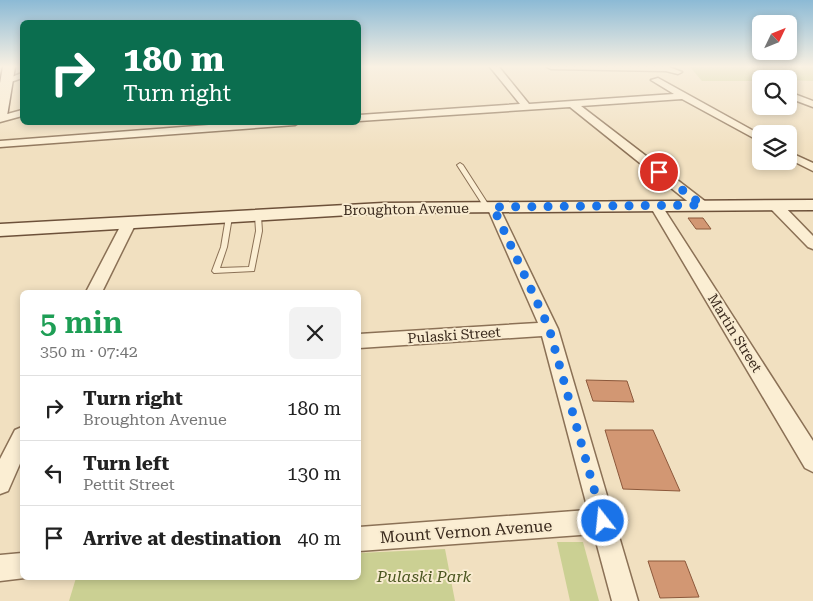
<!DOCTYPE html>
<meta charset="utf-8">
<style>
body{margin:0;font-family:"Roboto Serif",serif;background:#f2f2f2;color:#222;height:100vh;display:flex;flex-direction:column;font-size:19px;white-space:nowrap}
*{box-sizing:border-box;margin:0}
p{font-size:16px;color:#767676}
.icon{flex:none;width:28px;height:28px;fill:none;stroke:currentColor;stroke-width:2;stroke-linecap:round;stroke-linejoin:round}
.map{position:relative;flex:1;overflow:hidden}
.panel{position:absolute;left:20px;top:290px;width:341px;height:290px;display:flex;flex-direction:column;background:#fff;border-radius:8px;box-shadow:0 2px 8px #0003}
.panel>*{flex:none}
.top-card{position:absolute;left:20px;top:20px;width:341px;height:105px;border-radius:8px;box-shadow:0 2px 8px #0003;background:#0b6e4f;color:#fff;overflow:hidden}
.needle{width:32px;rotate:47deg}
.fabs{position:absolute;left:752px;top:15px;display:grid;gap:10px}
.fabs a{display:grid;place-items:center;width:45px;height:45px;border-radius:8px;background:#fff;box-shadow:0 2px 8px #0003;font-size:25px}
.pin{position:absolute;display:grid;place-items:center;width:42px;height:42px;color:#fff;margin:-21px;border:2px solid #fff;border-radius:50%;box-shadow:0 1px 5px #0007}
.me{position:absolute;width:55px;margin:-28px;rotate:344deg;stroke-linejoin:round;filter:drop-shadow(0 0 4px #0008)}
.turn{display:flex;align-items:center;gap:18px;height:105px;padding:0 20px;font-size:22px}
.turn .icon{width:65px;height:65px;stroke-width:2.5}
.turn b{display:block;font-size:35px;line-height:42px}
.round{display:grid;place-items:center;flex:none;width:52px;height:52px;border-radius:8px;background:#f2f2f2}
.overview{display:flex;align-items:center;justify-content:space-between;height:85px;padding:0 20px}
h1{font-size:30px;font-weight:600;line-height:38px;color:#1e9e55}
ul{padding:0;list-style:none}
li{display:flex;align-items:center;gap:15px;height:65px;padding:0 20px;border-top:1px solid #e0e0e0}
li div{flex:1}
li b{display:block;font-size:19px}
li em{font-style:normal}
.map>svg:first-child{display:block}
.green{fill:#cbd093}
.building{fill:#d29773;stroke:#8c583b}
.lines{fill:none;stroke-linecap:round;stroke-linejoin:round}
.lane-casing{stroke:#8b7156;stroke-width:2}
.street-casing{stroke:#8b7156;stroke-width:3}
.secondary-casing{stroke:#6d513a;stroke-width:3}
.lane{fill:#fbeed3;fill-rule:evenodd}
.street{fill:#fbeed3;fill-rule:evenodd}
.secondary{fill:#fbeed3;fill-rule:evenodd}
.route{stroke:#1a73e8;stroke-width:9;stroke-dasharray:0 16.2}
.labels{text-anchor:middle;stroke-width:4;stroke-linejoin:round;paint-order:stroke}
.street-label{font-size:14px;fill:#39291c;stroke:#f8ebd0}
.near-street-label{font-size:16px;fill:#39291c;stroke:#f8ebd0}
.near-park-label{font-size:16px;font-style:italic;fill:#4c5721;stroke:#f8ebd0}
</style>
<div class="map">
<svg width="813" height="601" viewBox="0 0 813 601">
<rect width="100%" height="100%" fill="#f1e0c0"/>
<!-- green -->
<path class="green" d="M690,67H813V81L761,79V81H702Z
M557,542H583L599,601H570Z
M445,549L455,601H69L76,578H359V553Z"/>
<!-- building -->
<path class="building" d="M688,218H703L711,229H696Z
M586,380L627,381L634,402L593,401Z
M605,430H653L680,491L623,489Z
M648,561H685L699,597L660,598Z"/>
<g class="lines">
<!-- lane casing -->
<g class="lane-casing">
<path id="lane" d="M460,163L463,165L490,207L489,208H485L484,207L457,165Z
M258,214L261,216L262,231L254,271L214,273L212,271L221,247L226,217L229,215L232,217L227,247L220,268L249,267L256,231L255,216Z"/>
</g>
<!-- street casing -->
<g class="street-casing">
<path id="street" d="M490,67H499L529,104L674,94L651,80L658,78L761,135V142L682,99L581,106L706,202L707,205L701,209L696,208L570,107L359,121V115L520,104Z
M547,67H669L682,72L678,74L666,71L551,69Z
M22,73V78L8,83L4,80Z
M789,92L813,101V107L789,98Z
M22,110V116L0,122V116Z
M248,122H300L295,125L0,147V141Z
M789,152L813,163V171L789,159Z
M775,201L780,202L813,236V249L808,247L770,208L769,205Z
M656,202L662,206L813,441V472L805,468L650,206Z
M493,203L499,207L558,329L638,601H612L594,534L359,551V527L588,510L542,336L359,348V334L538,323L487,207Z
M129,219L136,223L102,292H86L122,223Z
M22,427V459L8,491L0,494V459L15,430Z
M22,553V578H25L0,581V555Z"/>
</g>
<!-- secondary casing -->
<g class="secondary-casing">
<path id="secondary" d="M3,67H15L7,116L0,120V83Z
M813,200V210L383,213L0,236V224L383,203Z"/>
</g>
<!-- lane -->
<use href="#lane" class="lane"/>
<!-- street -->
<use href="#street" class="street"/>
<!-- secondary -->
<use href="#secondary" class="secondary"/>
</g>
<!-- sky -->
<linearGradient id="sky" x2="0" y2="1"><stop stop-color="#8cbad5"/><stop offset="0.44" stop-color="#f9f1e3"/><stop offset="1" stop-color="#f9f1e3" stop-opacity="0"/></linearGradient>
<rect width="813" height="151" fill="url(#sky)"/>
<g class="lines">
<!-- route -->
<path class="route" d="M603,521L549,328L493,207L702,205L659,172"/>
</g>
<g class="labels">
<!-- street labels -->
<g class="street-label">
<text transform="translate(406 209) rotate(-1)" y="5">Broughton Avenue</text>
<text transform="translate(735 333) rotate(58)" y="5">Martin Street</text>
<text transform="translate(454 335) rotate(-4)" y="5">Pulaski Street</text>
</g>
<!-- near-street labels -->
<g class="near-street-label">
<text transform="translate(466 531) rotate(-4)" y="6">Mount Vernon Avenue</text>
</g>
<!-- near-park labels -->
<g class="near-park-label">
<text x="424" y="582">Pulaski Park</text>
</g>
</g>
</svg>
<div class="fabs">
<a><svg class="needle" viewBox="-14 -14 28 28"><path d="M0-13l5 13h-10z" fill="#e53935"/><path d="M0 13l5-13h-10z" fill="#767676"/></svg></a>
<a><svg class="icon" aria-label="search" viewBox="0 0 24 24"><circle cx="10" cy="10" r="6"/><path d="M15 15l6 6"/></svg></a>
<a><svg class="icon" aria-label="layers" viewBox="0 0 24 24"><path d="M12 4l9 5-9 5-9-5zM3 14l9 5 9-5"/></svg></a>
</div>
<div class="pin" style="left:659px;top:172px;background:#d93025"><svg class="icon" aria-label="arrive" viewBox="0 0 24 24"><path d="M6 21V4h12l-3 4 3 4H6"/></svg></div>
<svg class="me" style="left:603px;top:521px" viewBox="-20 -20 40 40"><circle r="17" fill="#1a73e8" stroke="#fff" stroke-width="3"/><path d="M0-11L8 9 0 5-8 9z" fill="#fff"/></svg>
<div class="top-card">
<div class="turn"><svg class="icon" aria-label="right" viewBox="0 0 24 24"><path d="M7 20v-9h11M14 6l5 5-5 5"/></svg><div><b>180 m</b>Turn right</div></div>
</div>
<section class="panel">
<div class="overview"><div><h1>5 min</h1><p>350 m · 07:42</p></div><a class="round"><svg class="icon" aria-label="close" viewBox="0 0 24 24"><path d="M6 6l12 12M18 6L6 18"/></svg></a></div>
<ul>
<li><svg class="icon" aria-label="right" viewBox="0 0 24 24"><path d="M7 20v-9h11M14 6l5 5-5 5"/></svg><div><b>Turn right</b><p>Broughton Avenue</p></div><em>180 m</em></li>
<li><svg class="icon" aria-label="left" viewBox="0 0 24 24"><path d="M17 20v-9H6M10 6l-5 5 5 5"/></svg><div><b>Turn left</b><p>Pettit Street</p></div><em>130 m</em></li>
<li><svg class="icon" aria-label="arrive" viewBox="0 0 24 24"><path d="M6 21V4h12l-3 4 3 4H6"/></svg><div><b>Arrive at destination</b></div><em>40 m</em></li>
</ul>
</section>
</div>
